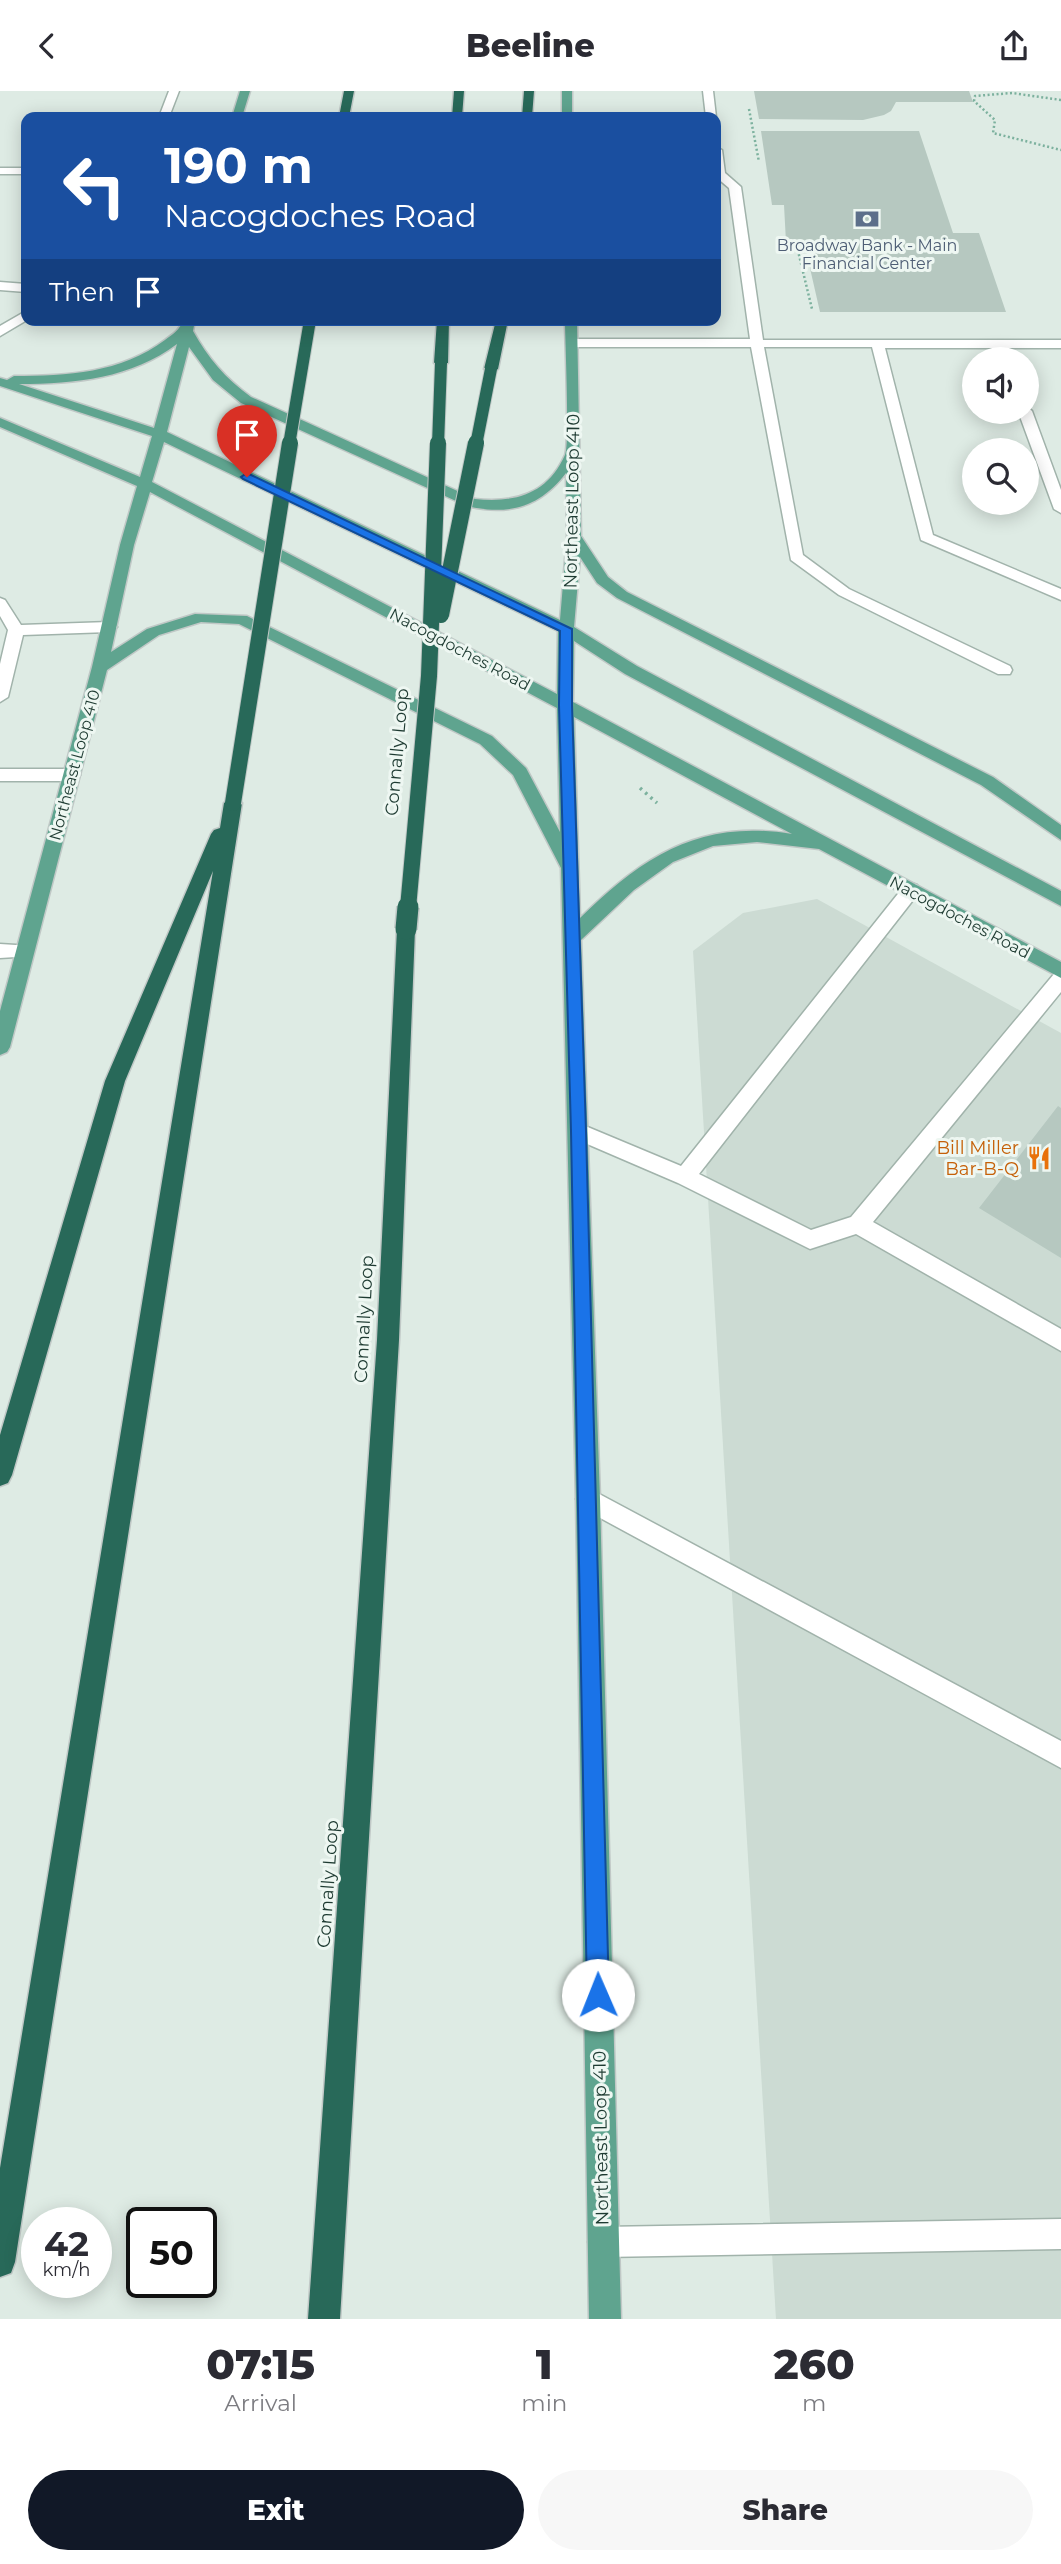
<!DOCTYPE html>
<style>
body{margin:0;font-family:Montserrat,sans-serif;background:#f7f7f7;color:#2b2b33;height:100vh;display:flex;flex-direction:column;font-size:26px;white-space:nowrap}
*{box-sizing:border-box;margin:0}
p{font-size:23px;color:#7c7c81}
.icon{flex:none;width:38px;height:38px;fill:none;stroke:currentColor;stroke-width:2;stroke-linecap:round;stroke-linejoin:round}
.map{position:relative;height:2228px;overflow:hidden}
.drawer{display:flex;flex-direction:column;background:#fff;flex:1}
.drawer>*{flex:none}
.top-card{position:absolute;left:21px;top:21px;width:700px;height:214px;border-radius:14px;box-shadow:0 4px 18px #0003;background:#1a4fa0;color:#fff;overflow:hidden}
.tools{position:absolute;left:962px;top:256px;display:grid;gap:14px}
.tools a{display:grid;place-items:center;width:77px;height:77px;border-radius:50%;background:#fff;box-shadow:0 4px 18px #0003;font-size:35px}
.speed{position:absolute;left:21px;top:2116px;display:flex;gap:14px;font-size:35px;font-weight:700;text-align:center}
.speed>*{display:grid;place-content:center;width:91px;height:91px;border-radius:50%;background:#fff;box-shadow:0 4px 18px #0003;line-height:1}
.speed small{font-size:18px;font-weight:400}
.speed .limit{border:4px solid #111;border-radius:10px;background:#fff;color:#111}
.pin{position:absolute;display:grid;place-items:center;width:60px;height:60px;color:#fff;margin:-72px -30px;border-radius:50% 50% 50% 0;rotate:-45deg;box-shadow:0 0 7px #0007}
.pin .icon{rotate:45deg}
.me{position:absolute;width:77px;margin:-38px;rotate:359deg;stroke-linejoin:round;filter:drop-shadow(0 0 5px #0008)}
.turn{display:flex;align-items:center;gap:24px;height:147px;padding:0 28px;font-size:32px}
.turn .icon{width:91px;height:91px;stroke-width:2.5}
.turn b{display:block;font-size:49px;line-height:60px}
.then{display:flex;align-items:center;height:66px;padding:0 28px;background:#0003;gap:14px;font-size:26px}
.eta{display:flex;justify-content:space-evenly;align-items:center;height:119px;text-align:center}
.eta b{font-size:42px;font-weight:800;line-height:49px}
.action{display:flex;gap:14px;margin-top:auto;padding:14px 28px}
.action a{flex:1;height:80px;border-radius:42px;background:#111827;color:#fff;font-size:28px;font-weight:800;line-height:80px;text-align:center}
.action a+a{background:#f7f7f7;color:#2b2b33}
header{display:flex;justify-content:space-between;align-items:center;height:91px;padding:0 28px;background:#fff;font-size:32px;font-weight:800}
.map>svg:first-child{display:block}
.built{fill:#ccdbd3}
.building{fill:#b6c8c0}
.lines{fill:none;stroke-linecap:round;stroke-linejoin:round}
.minor-casing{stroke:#a1b3ab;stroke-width:3}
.major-casing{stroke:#c0c8c6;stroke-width:3}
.highway-casing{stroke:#c0c8c6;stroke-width:3}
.path-far1{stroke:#7cb19e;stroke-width:2.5;stroke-dasharray:2 2.5;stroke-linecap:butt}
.path{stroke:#7cb19e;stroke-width:3.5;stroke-dasharray:2.5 4.5;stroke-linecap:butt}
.minor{fill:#fff;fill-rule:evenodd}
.major{fill:#5fa48f;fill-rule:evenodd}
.highway{fill:#286959;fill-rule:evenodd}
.highway-bridge-far2-casing{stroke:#c0c8c6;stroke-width:14;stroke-linecap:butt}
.highway-bridge-far1-casing{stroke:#c0c8c6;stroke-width:18;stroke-linecap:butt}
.highway-bridge-casing{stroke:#c0c8c6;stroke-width:24;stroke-linecap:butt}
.highway-bridge-far2{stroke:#286959;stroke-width:12}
.highway-bridge-far1{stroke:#286959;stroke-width:16}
.highway-bridge{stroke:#286959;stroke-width:21}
.route{fill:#1a73e8;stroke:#114b97;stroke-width:2}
.labels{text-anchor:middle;stroke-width:6;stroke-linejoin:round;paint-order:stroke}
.far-service-label{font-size:16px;fill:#4e5e75;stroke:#eef7f2}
.far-street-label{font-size:16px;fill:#1e3b32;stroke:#eef7f2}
.street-label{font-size:18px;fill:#1e3b32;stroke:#eef7f2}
.food-label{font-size:18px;fill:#c56008;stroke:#eef7f2;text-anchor:end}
</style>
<header><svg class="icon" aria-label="back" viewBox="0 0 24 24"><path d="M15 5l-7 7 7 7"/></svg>Beeline<svg class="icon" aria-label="share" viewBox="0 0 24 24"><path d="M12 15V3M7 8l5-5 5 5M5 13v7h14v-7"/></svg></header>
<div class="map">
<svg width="1061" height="2228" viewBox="0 0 1061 2228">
<rect width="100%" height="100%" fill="#deebe4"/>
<!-- built -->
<path class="built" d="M817,808L1061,942V2228H776L693,860L743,822Z"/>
<!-- building -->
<path class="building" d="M754,0H969L973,11H896L891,20L884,24L863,29L759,28Z
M761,40H919L953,142H979L1006,221H820L804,151H786L784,114H772Z
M1058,1015L1061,1017V1167L979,1117Z"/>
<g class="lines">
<!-- minor casing -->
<g class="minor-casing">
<path id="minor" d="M169,0H179L169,26H159Z
M703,0H713L716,26V27L706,26Z
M716,56L722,59L725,82L741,96L763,249H1061V257H885L933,444L1061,498V509L921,449L872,256H764L803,464L849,498L1010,575L1012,579L1010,583H998L839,504L791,469L751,256H572L566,252L572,248H750L729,97L716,86Z
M0,77H26V83H0Z
M0,191L26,193V201L0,199Z
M26,220L27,229L0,245V235Z
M1027,316L1032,320L1061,399V422L1054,418L1018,320H1027Z
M0,507L5,509L21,534L109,531L117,536L109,541L23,544L8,606L0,611V573L8,539L0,525Z
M0,678H72L80,684L72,690H0Z
M911,792L917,794L920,799L917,804L699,1083L811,1139L851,1126L1054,883L1061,881V901L873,1131L1061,1238V1260L856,1143L810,1158L678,1092L571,1046L568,1040L571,1034L578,1032L681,1075L905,794Z
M0,853L32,855L34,860L32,865L0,867Z
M588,1397L1061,1650V1677L580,1416L576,1408L580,1400Z
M1061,2128V2158L603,2166L592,2162L588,2151L592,2140L603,2136Z"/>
</g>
<!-- major casing -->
<g class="major-casing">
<path id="major" d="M240,0H250L242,26H232Z
M562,0H572V26H562Z
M183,229H195L193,240C208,267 225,287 251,306L475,408C514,412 547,404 565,364C570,352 565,251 565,229H577L581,445L608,486L627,501L993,686L1061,734V749L981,694L617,507L597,492L580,466L574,536L637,575L1061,800V815L625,583L574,550L573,611L1061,871V887L819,758L757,751L713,755L673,771L634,799L581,849L600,1408L621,2228H589L576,1408L561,777L513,684L480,653L239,533L201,531L159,544L107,579L10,956L7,961L0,964V920L92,576L120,454L137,395L0,336V327L140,386L152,345L0,295V287L7,289L14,285C67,285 121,282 165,249C173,243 180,239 183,229ZM177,253L154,337L19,293C75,293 132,287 177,253ZM189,256L213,289L241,312L467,415C509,425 540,416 566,382L567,445L560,529L167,341ZM164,351L558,540L557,603L152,391ZM150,401L557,617L560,741L526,677L492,645L247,525L195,523L147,538L111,561L134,454ZM574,626L792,743C700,728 643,765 580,827Z"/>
</g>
<!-- highway casing -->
<g class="highway-casing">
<path id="highway" d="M344,0H354L349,26H339Z
M454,0H464L462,26H452Z
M524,0H534L532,26H522Z
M437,229H449L448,272L441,276L434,272Z
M496,229H508L498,278L491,282L484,278Z
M233,706L242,712L15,2171L11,2182L0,2186V2077L213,780L125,990L12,1384L8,1392L0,1395V1344L105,990L211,743L214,739L220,737L224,712Z
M406,831L413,833L415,838L399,1249L340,2228H308L377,1249L397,838L399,833Z"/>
</g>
<!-- path-far1 -->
<path class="path-far1" d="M1061,9L1012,2L975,5L974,10L995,29L993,42L1061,59
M749,18L759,71
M781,151L798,160L812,218"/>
<!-- path -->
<path class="path" d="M640,697L657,712"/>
<!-- minor -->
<use href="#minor" class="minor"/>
<!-- major -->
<use href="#major" class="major"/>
<!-- highway -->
<use href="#highway" class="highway"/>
<!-- highway-bridge-far2 casing -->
<g class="highway-bridge-far2-casing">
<path id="highway-bridge-far2" d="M289,354L310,229
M438,354L441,272
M476,354L491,278"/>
</g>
<!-- highway-bridge-far1 casing -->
<g class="highway-bridge-far1-casing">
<path id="highway-bridge-far1" d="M441,524L476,352
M233,712L290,352
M408,817L429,585L438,352"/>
</g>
<!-- highway-bridge casing -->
<g class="highway-bridge-casing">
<path id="highway-bridge" d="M406,838L408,816"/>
</g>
<!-- highway-bridge-far2 -->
<use href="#highway-bridge-far2" class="highway-bridge-far2"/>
<!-- highway-bridge-far1 -->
<use href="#highway-bridge-far1" class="highway-bridge-far1"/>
<!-- highway-bridge -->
<use href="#highway-bridge" class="highway-bridge"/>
</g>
<!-- route -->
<path class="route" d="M247,382L572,538V614L586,1040L609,1904L606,1911L598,1914L590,1911L587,1904L571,1040L559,614L560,540L243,388L241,386Z"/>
<!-- icons -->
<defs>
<g id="bank-bare" transform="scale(1.89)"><path d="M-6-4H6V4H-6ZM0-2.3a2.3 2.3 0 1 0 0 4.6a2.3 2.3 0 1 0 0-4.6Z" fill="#5c6f8a" stroke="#eef7f2" stroke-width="2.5" paint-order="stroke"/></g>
<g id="restaurant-bare" transform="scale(1.89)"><path d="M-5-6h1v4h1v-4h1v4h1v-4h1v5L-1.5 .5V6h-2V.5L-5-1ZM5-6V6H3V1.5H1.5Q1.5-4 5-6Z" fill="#e8710a" stroke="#eef7f2" stroke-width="2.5" paint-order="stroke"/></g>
</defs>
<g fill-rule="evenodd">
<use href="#bank-bare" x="867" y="128"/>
<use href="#restaurant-bare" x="1039" y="1067"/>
</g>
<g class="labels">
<!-- far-service labels -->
<g class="far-service-label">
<text x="867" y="160">Broadway Bank - Main<tspan x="867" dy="18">Financial Center</tspan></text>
</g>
<!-- far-street labels -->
<g class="far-street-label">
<text transform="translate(460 558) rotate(28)" y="6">Nacogdoches Road</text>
<text transform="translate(74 674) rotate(-75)" y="6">Northeast Loop 410</text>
<text transform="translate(960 826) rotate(28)" y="6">Nacogdoches Road</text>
</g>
<!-- street labels -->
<g class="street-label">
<text transform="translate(572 410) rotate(-89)" y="6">Northeast Loop 410</text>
<text transform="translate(397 661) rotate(-85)" y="6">Connally Loop</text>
<text transform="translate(364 1228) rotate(-87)" y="6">Connally Loop</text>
<text transform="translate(328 1793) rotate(-86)" y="6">Connally Loop</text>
<text transform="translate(601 2047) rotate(-91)" y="6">Northeast Loop 410</text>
</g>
<!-- food labels -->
<g class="food-label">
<text x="1019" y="1063">Bill Miller<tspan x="1019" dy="21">Bar-B-Q</tspan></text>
</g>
</g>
</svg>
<div class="tools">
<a><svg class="icon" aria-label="sound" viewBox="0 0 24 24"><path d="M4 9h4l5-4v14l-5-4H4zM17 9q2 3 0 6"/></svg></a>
<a><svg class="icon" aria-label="search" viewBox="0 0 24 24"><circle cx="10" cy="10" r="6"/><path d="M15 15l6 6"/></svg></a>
</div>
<div class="speed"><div>42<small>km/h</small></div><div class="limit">50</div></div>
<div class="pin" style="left:247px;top:386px;background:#d93025"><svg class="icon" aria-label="arrive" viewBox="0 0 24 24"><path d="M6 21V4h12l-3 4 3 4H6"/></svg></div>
<svg class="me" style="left:598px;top:1904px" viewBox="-20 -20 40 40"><circle r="19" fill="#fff"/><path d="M0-13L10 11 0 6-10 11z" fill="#1a73e8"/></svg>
<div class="top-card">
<div class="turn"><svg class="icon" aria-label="left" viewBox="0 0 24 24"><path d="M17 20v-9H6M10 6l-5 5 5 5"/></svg><div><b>190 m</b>Nacogdoches Road</div></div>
<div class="then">Then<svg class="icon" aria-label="arrive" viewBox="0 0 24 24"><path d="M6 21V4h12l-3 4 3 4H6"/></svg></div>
</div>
</div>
<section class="drawer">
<div class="eta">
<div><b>07:15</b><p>Arrival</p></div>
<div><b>1</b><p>min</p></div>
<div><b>260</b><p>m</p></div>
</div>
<div class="action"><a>Exit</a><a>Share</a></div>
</section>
